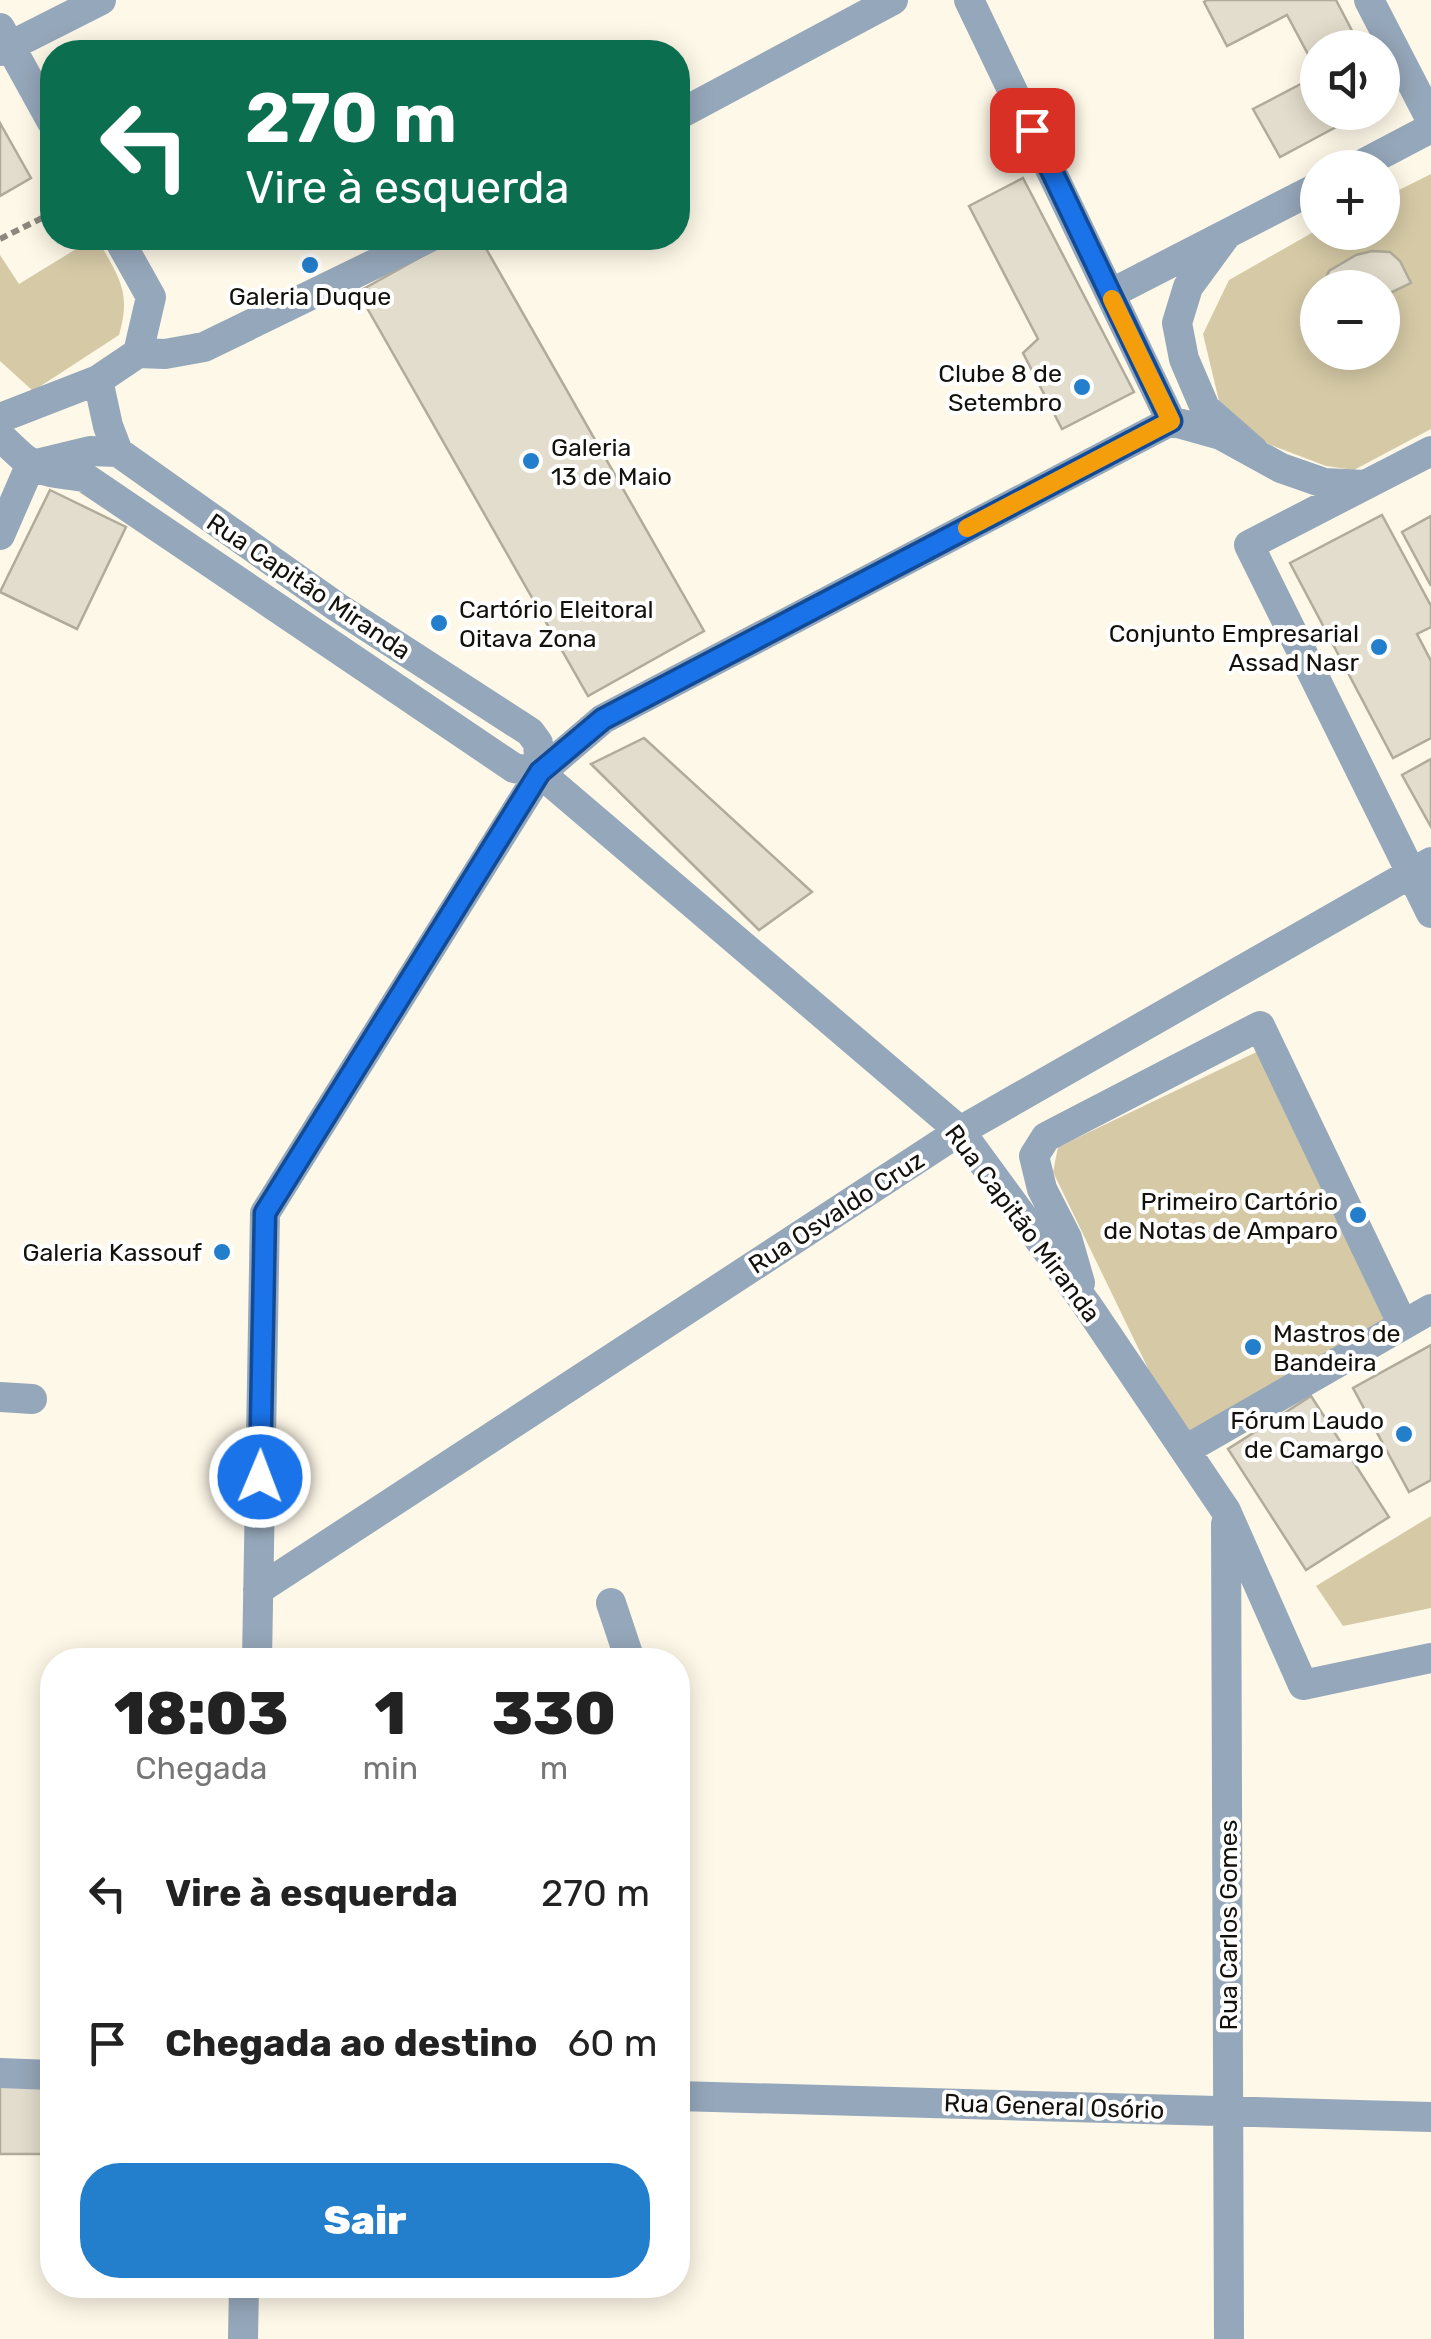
<!DOCTYPE html>
<html lang="pt">
<meta charset="utf-8">
<style>
body{margin:0;font-family:Rubik,sans-serif;background:#f6f6f6;color:#222;height:100vh;display:flex;flex-direction:column;font-size:38px;white-space:nowrap}
*{box-sizing:border-box;margin:0}
p{font-size:32px;color:#767676}
.icon{flex:none;width:55px;height:55px;fill:none;stroke:currentColor;stroke-width:2;stroke-linecap:round;stroke-linejoin:round}
.map{position:relative;flex:1;overflow:hidden}
.side{position:absolute;left:40px;top:1648px;width:650px;height:650px;display:flex;flex-direction:column;background:#fff;border-radius:40px;box-shadow:0 5px 25px #0003}
.side>*{flex:none}
.banner{position:absolute;left:40px;top:40px;width:650px;height:210px;border-radius:40px;box-shadow:0 5px 25px #0003;background:#0b6e4f;color:#fff;overflow:hidden}
.controls{position:absolute;left:1300px;top:30px;display:grid;gap:20px}
.controls a{display:grid;place-items:center;width:100px;height:100px;border-radius:50%;background:#fff;box-shadow:0 5px 25px #0003;font-size:50px}
.pin{position:absolute;display:grid;place-items:center;width:85px;height:85px;color:#fff;margin:-42px;border-radius:20px;box-shadow:0 5px 15px #0006}
.me{position:absolute;width:110px;margin:-55px;rotate:1deg;stroke-linejoin:round;filter:drop-shadow(0 0 8px #0008)}
.turn{display:flex;align-items:center;gap:35px;height:210px;padding:0 40px;font-size:45px}
.turn .icon{width:130px;height:130px;stroke-width:2.5}
.turn b{display:block;font-size:70px;line-height:85px}
.eta{display:flex;justify-content:space-evenly;align-items:center;height:170px;text-align:center}
.eta b{font-size:60px;font-weight:800;line-height:70px}
.button{display:flex;gap:20px;margin-top:auto;padding:20px 40px}
.button a{flex:1;height:115px;border-radius:40px;background:#237ecb;color:#fff;font-size:40px;font-weight:800;line-height:115px;text-align:center}
ul{padding:0;list-style:none}
li{display:flex;align-items:center;gap:30px;height:150px;padding:0 40px}
li div{flex:1}
li b{display:block;font-size:38px}
li em{font-style:normal}
.map>svg:first-child{display:block}
.green{fill:#d6caa6;fill-rule:evenodd}
.building{fill:#e2ddcc;stroke:#b0ab9b;stroke-width:2.5}
.lines{fill:none;stroke-linecap:round;stroke-linejoin:round}
.path{stroke:#8c887d;stroke-width:6;stroke-dasharray:8 5;stroke-linecap:butt}
.minor{stroke:#95a7ba;stroke-width:30}
.route-casing{stroke:#114b97;stroke-width:25}
.route{stroke:#1a73e8;stroke-width:18}
.slow{stroke:#f59e0b;stroke-width:18}
.poi-dot{fill:#237ecb;stroke:#fff;stroke-width:4}
.labels{text-anchor:middle;stroke-width:8;stroke-linejoin:round;paint-order:stroke}
.poi-label{font-size:25px;fill:#13110c;stroke:#fff;text-anchor:end}
.street-label{font-size:25px;fill:#13110c;stroke:#fff}
</style>
<div class="map">
<svg width="1431" height="2339" viewBox="0 0 1431 2339">
<rect width="100%" height="100%" fill="#fef8e8"/>
<!-- green -->
<path class="green" d="M1431,174V429L1354,470L1326,466L1268,444L1219,401L1203,334L1229,280L1317,230L1382,232L1383,198ZM1318,288H1382V352H1318Z
M94,238H97C118,277 132,290 119,335L33,391L0,361V255L19,284Z
M1269,1046L1403,1325L1187,1449L1053,1172L1058,1147Z
M1431,1516V1608L1343,1626L1316,1586Z"/>
<!-- building -->
<path class="building" d="M1207,0H1336L1361,48H1318V73L1287,15L1227,46L1204,2Z
M1318,75V112H1364L1280,157L1253,109Z
M0,123L31,178L0,196Z
M1023,178L1134,392L1062,429L1023,353L1038,339L969,206Z
M455,238H480L704,631L588,696L358,292Z
M1372,251L1390,252L1400,261L1411,283L1382,297V288H1321L1329,271L1356,255Z
M50,490L126,527L77,629L0,592Z
M1382,515L1431,606V627L1417,634L1431,661V738L1393,758L1290,563Z
M1431,516V586L1402,532Z
M644,738L812,892L759,930L591,764Z
M1431,759V827L1402,775Z
M1431,1345V1480L1409,1492L1353,1388Z
M1311,1396L1389,1517L1306,1570L1228,1449Z
M0,2086L52,2087V2154H0Z"/>
<g class="lines">
<!-- path -->
<path class="path" d="M0,239L52,213"/>
<!-- minor -->
<path class="minor" d="M969,0L1171,421
M1369,0L1431,120
M0,28L52,122
M0,51L101,0
M678,115L893,0
M1355,168L1431,128
M1227,234L1188,287L1177,323L1184,359L1205,408L1254,451
M118,238L151,297L138,353
M1110,294L1318,187
M138,353L165,354L204,347L428,238
M98,380L108,426L118,452L337,607L530,732L538,743L540,773
M0,418L98,380L138,353
M1171,421L1221,435L1281,468L1324,483L1365,485
M0,436C36,470 34,471 84,477L514,768L540,773L960,1131L1087,1305L1226,1511L1303,1685L1431,1658
M1431,451L1249,545L1431,913
M32,465L90,451L118,452
M0,535L30,466
M1080,1283L1067,1238L1042,1189L1034,1156L1046,1137L1260,1026L1403,1325
M0,1397L32,1399
M1187,1449L1431,1309
M1226,1524L1229,2339
M258,1590L960,1131L1431,862
M611,1603L630,1660
M257,1660L265,1213L540,773L603,719L1171,421
M0,2073L52,2075
M678,2096L1431,2117
M243,2339L244,2285"/>
</g>
<g class="lines">
<!-- route casing -->
<g class="route-casing">
<path id="route" d="M260,1477L265,1213L540,772L603,719L1171,421L1032,130"/>
</g>
<!-- route -->
<use href="#route" class="route"/>
<!-- slow -->
<path class="slow" d="M967,528L1171,421L1112,299"/>
</g>
<!-- markers -->
<g class="poi-dot">
<circle cx="310" cy="265" r="10"/>
<circle cx="1082" cy="387" r="10"/>
<circle cx="531" cy="461" r="10"/>
<circle cx="439" cy="623" r="10"/>
<circle cx="1379" cy="647" r="10"/>
<circle cx="1358" cy="1215" r="10"/>
<circle cx="222" cy="1252" r="10"/>
<circle cx="1253" cy="1347" r="10"/>
<circle cx="1404" cy="1434" r="10"/>
</g>
<g class="labels">
<!-- poi labels -->
<g class="poi-label">
<text x="310" y="305" text-anchor="middle">Galeria Duque</text>
<text x="1062" y="382">Clube 8 de<tspan x="1062" dy="29">Setembro</tspan></text>
<text x="551" y="456" text-anchor="start">Galeria<tspan x="551" dy="29">13 de Maio</tspan></text>
<text x="459" y="618" text-anchor="start">Cartório Eleitoral<tspan x="459" dy="29">Oitava Zona</tspan></text>
<text x="1359" y="642">Conjunto Empresarial<tspan x="1359" dy="29">Assad Nasr</tspan></text>
<text x="1338" y="1210">Primeiro Cartório<tspan x="1338" dy="29">de Notas de Amparo</tspan></text>
<text x="202" y="1261">Galeria Kassouf</text>
<text x="1273" y="1342" text-anchor="start">Mastros de<tspan x="1273" dy="29">Bandeira</tspan></text>
<text x="1384" y="1429">Fórum Laudo<tspan x="1384" dy="29">de Camargo</tspan></text>
</g>
<!-- street labels -->
<g class="street-label">
<text transform="translate(309 586) rotate(34)" y="9">Rua Capitão Miranda</text>
<text transform="translate(836 1212) rotate(-33)" y="9">Rua Osvaldo Cruz</text>
<text transform="translate(1023 1223) rotate(53)" y="9">Rua Capitão Miranda</text>
<text transform="translate(1228 1925) rotate(-90)" y="9">Rua Carlos Gomes</text>
<text transform="translate(1054 2106) rotate(2)" y="9">Rua General Osório</text>
</g>
</g>
</svg>
<div class="controls">
<a><svg class="icon" aria-label="sound" viewBox="0 0 24 24"><path d="M4 9h4l5-4v14l-5-4H4zM17 9q2 3 0 6"/></svg></a>
<a>+</a>
<a>−</a>
</div>
<div class="pin" style="left:1032px;top:130px;background:#d93025"><svg class="icon" aria-label="arrive" viewBox="0 0 24 24"><path d="M6 21V4h12l-3 4 3 4H6"/></svg></div>
<svg class="me" style="left:260px;top:1477px" viewBox="-20 -20 40 40"><circle r="17" fill="#1a73e8" stroke="#fff" stroke-width="3"/><path d="M0-11L8 9 0 5-8 9z" fill="#fff"/></svg>
<div class="banner">
<div class="turn"><svg class="icon" aria-label="left" viewBox="0 0 24 24"><path d="M17 20v-9H6M10 6l-5 5 5 5"/></svg><div><b>270 m</b>Vire à esquerda</div></div>
</div>
<section class="side">
<div class="eta">
<div><b>18:03</b><p>Chegada</p></div>
<div><b>1</b><p>min</p></div>
<div><b>330</b><p>m</p></div>
</div>
<ul>
<li><svg class="icon" aria-label="left" viewBox="0 0 24 24"><path d="M17 20v-9H6M10 6l-5 5 5 5"/></svg><div><b>Vire à esquerda</b></div><em>270 m</em></li>
<li><svg class="icon" aria-label="arrive" viewBox="0 0 24 24"><path d="M6 21V4h12l-3 4 3 4H6"/></svg><div><b>Chegada ao destino</b></div><em>60 m</em></li>
</ul>
<div class="button"><a>Sair</a></div>
</section>
</div>
